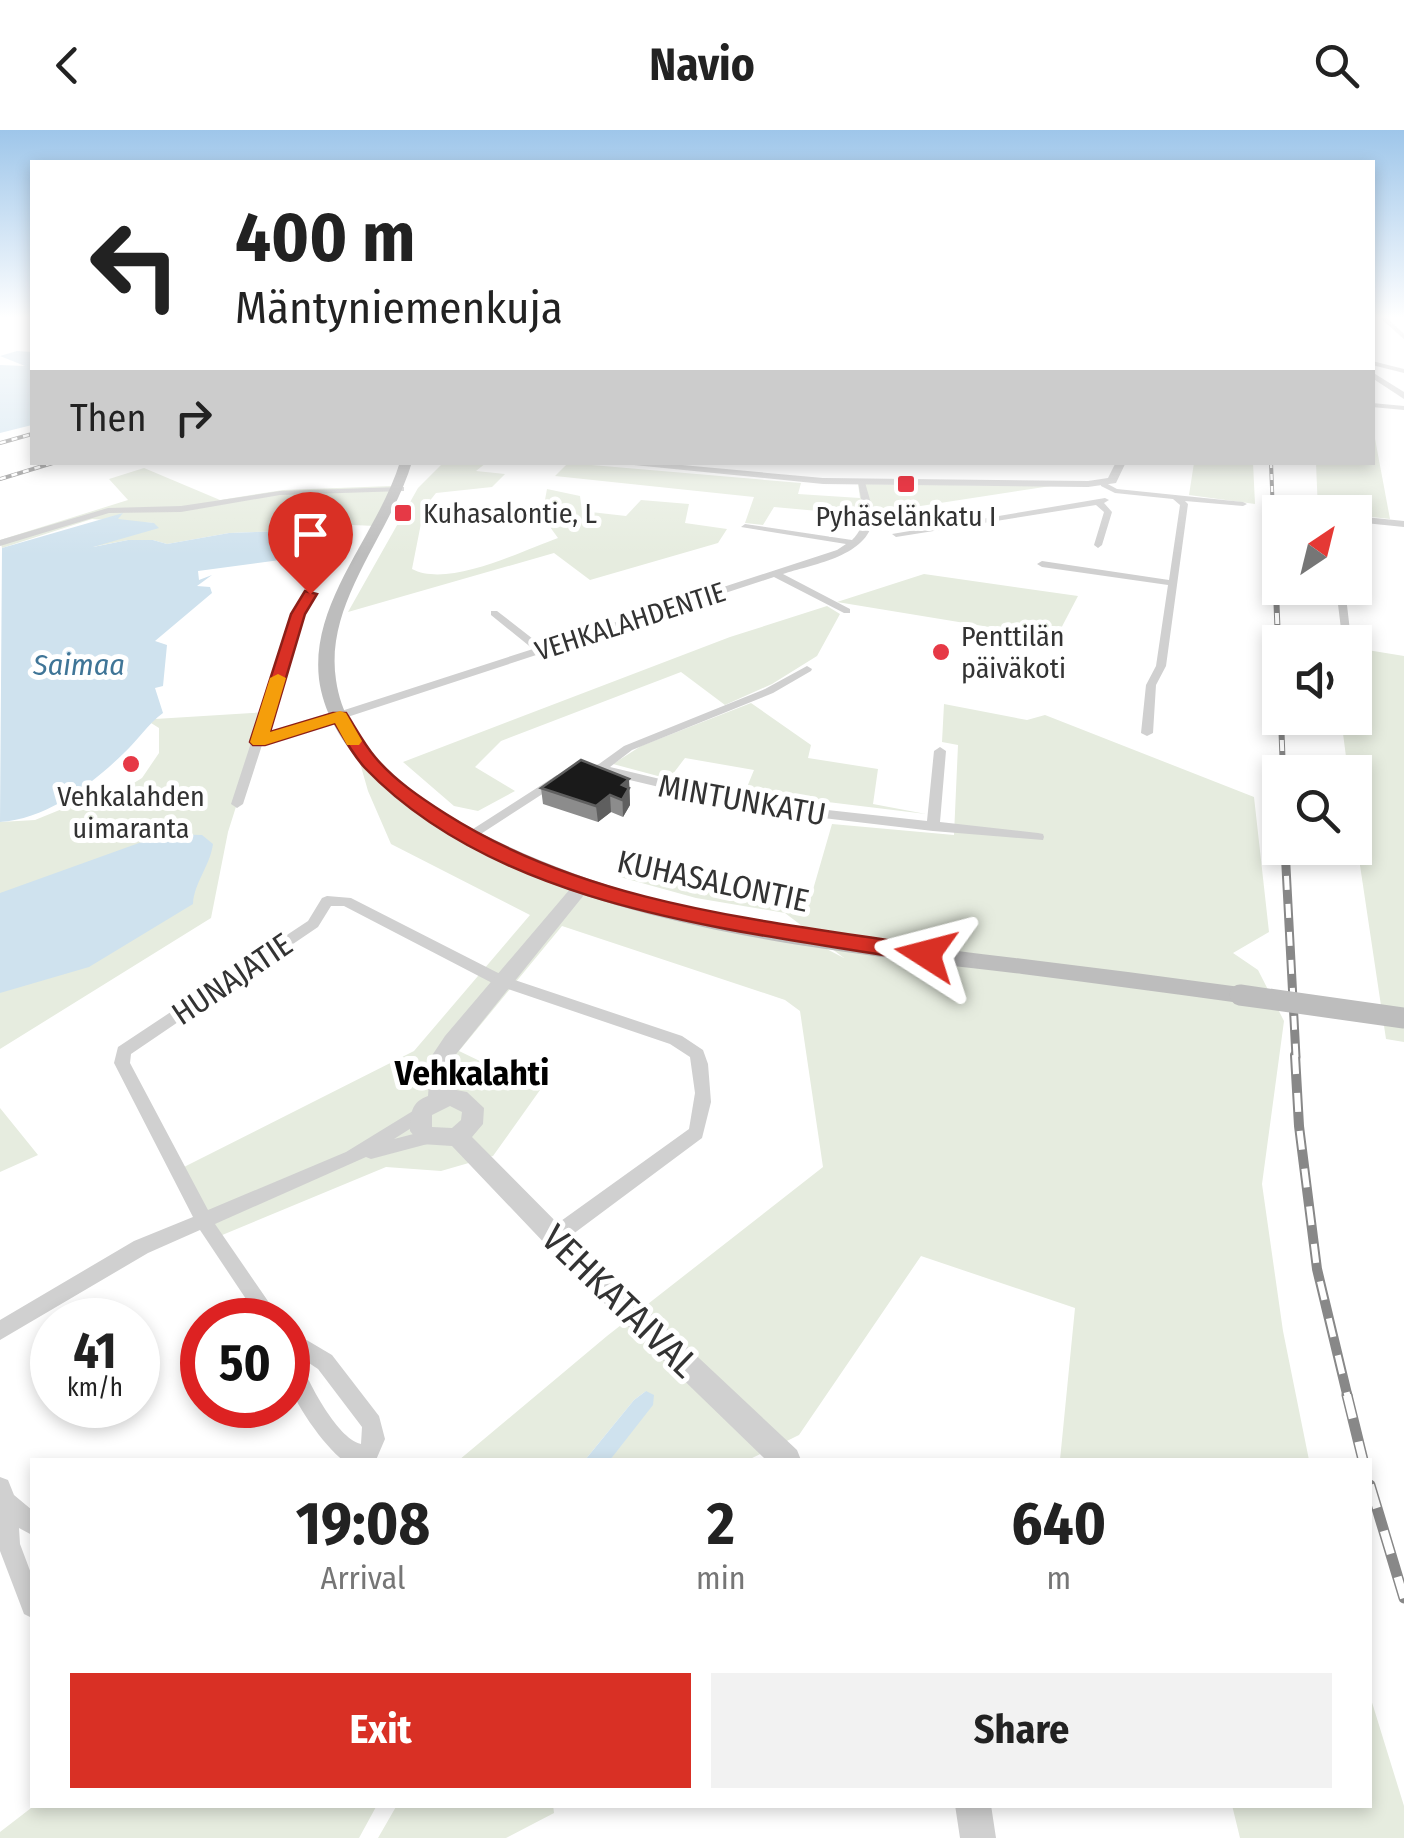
<!DOCTYPE html>
<meta charset="utf-8">
<style>
body{margin:0;font-family:"Fira Sans Condensed",sans-serif;background:#f2f2f2;color:#222;height:100vh;display:flex;flex-direction:column;font-size:38px;white-space:nowrap}
*{box-sizing:border-box;margin:0}
p{font-size:32px;color:#767676}
.icon{flex:none;width:55px;height:55px;fill:none;stroke:currentColor;stroke-width:2;stroke-linecap:round;stroke-linejoin:round}
.map{position:relative;flex:1;overflow:hidden}
.side{position:absolute;left:30px;top:1328px;width:1342px;height:350px;display:flex;flex-direction:column;background:#fff;border-radius:0px;box-shadow:0 5px 15px #0003}
.side>*{flex:none}
.guide{position:absolute;left:30px;top:30px;width:1345px;height:305px;border-radius:0px;box-shadow:0 5px 15px #0003;background:#fff;color:#222;overflow:hidden}
.needle{width:65px;rotate:35deg}
.tools{position:absolute;left:1262px;top:365px;display:grid;gap:20px}
.tools a{display:grid;place-items:center;width:110px;height:110px;border-radius:0px;background:#fff;box-shadow:0 5px 15px #0003;font-size:50px}
.speed{position:absolute;left:30px;top:1168px;display:flex;gap:20px;font-size:50px;font-weight:700;text-align:center}
.speed>*{display:grid;place-content:center;width:130px;height:130px;border-radius:50%;background:#fff;box-shadow:0 5px 15px #0003;line-height:1}
.speed small{font-size:25px;font-weight:400}
.speed .limit{border:15px solid #d22;background:#fff;color:#111}
.pin{position:absolute;display:grid;place-items:center;width:85px;height:85px;color:#fff;margin:-102px -42px;border-radius:50% 50% 50% 0;rotate:-45deg;box-shadow:0 0 10px #0007}
.pin .icon{rotate:45deg}
.me{position:absolute;width:110px;margin:-55px;rotate:279deg;stroke-linejoin:round;filter:drop-shadow(0 0 8px #0008)}
.turn{display:flex;align-items:center;gap:35px;height:210px;padding:0 40px;font-size:45px}
.turn .icon{width:130px;height:130px;stroke-width:2.5}
.turn b{display:block;font-size:70px;line-height:85px}
.then{display:flex;align-items:center;height:95px;padding:0 40px;background:#0003;gap:20px;font-size:38px}
.eta{display:flex;justify-content:space-evenly;align-items:center;height:170px;text-align:center}
.eta b{font-size:60px;font-weight:700;line-height:70px}
.button{display:flex;gap:20px;margin-top:auto;padding:20px 40px}
.button a{flex:1;height:115px;border-radius:0px;background:#d93025;color:#fff;font-size:40px;font-weight:700;line-height:115px;text-align:center}
.button a+a{background:#f2f2f2;color:#222}
header{display:flex;justify-content:space-between;align-items:center;height:130px;padding:0 40px;background:#fff;font-size:45px;font-weight:700}
.map>svg:first-child{display:block}
.green{fill:#e6ecdf}
.water{fill:#cfe2ee}
.lines{fill:none;stroke-linecap:round;stroke-linejoin:round}
.minor{fill:#d0d0d0;fill-rule:evenodd}
.tertiary{fill:#d0d0d0;fill-rule:evenodd}
.secondary{fill:#bdbdbd;fill-rule:evenodd}
.rail-far4-casing{stroke:#888;stroke-width:4}
.rail-far3-casing{stroke:#888;stroke-width:6}
.rail-far2-casing{stroke:#888;stroke-width:9}
.rail-far1-casing{stroke:#888;stroke-width:10}
.rail-casing{stroke:#888;stroke-width:11}
.rail-far4{stroke:#fff;stroke-width:2.5;stroke-dasharray:6;stroke-linecap:butt}
.rail-far3{stroke:#fff;stroke-width:4;stroke-dasharray:11;stroke-linecap:butt}
.rail-far2{stroke:#fff;stroke-width:5;stroke-dasharray:14;stroke-linecap:butt}
.rail-far1{stroke:#fff;stroke-width:6;stroke-dasharray:19;stroke-linecap:butt}
.rail{stroke:#fff;stroke-width:8;stroke-dasharray:24;stroke-linecap:butt}
.secondary-bridge{stroke:#bdbdbd;stroke-width:21}
.wall{fill:#8c8c8c}
.shaded-wall{fill:#5f5f5f}
.building{fill:#1a1a1a;stroke:#5f5f5f;stroke-width:2.5}
.route{fill:#d93025;stroke:#8d1f18;stroke-width:2.5}
.slow{fill:#f59e0b}
.poi-dot{fill:#e63946;stroke:#fff;stroke-width:4}
.labels{text-anchor:middle;stroke-width:10;stroke-linejoin:round;paint-order:stroke}
.far-poi-label{font-size:28px;fill:#333;stroke:#fff;text-anchor:start}
.far-street-label{font-size:28px;fill:#333;stroke:#fff}
.far-water-label{font-size:30px;font-style:italic;fill:#3f7597;stroke:#fff}
.street-label{font-size:32px;fill:#333;stroke:#fff}
.neighbourhood-label{font-size:35px;font-weight:bold;fill:#000;stroke:#fff}
.near-street-label{font-size:38px;fill:#333;stroke:#fff}
</style>
<header><svg class="icon" aria-label="back" viewBox="0 0 24 24"><path d="M15 5l-7 7 7 7"/></svg>Navio<svg class="icon" aria-label="search" viewBox="0 0 24 24"><circle cx="10" cy="10" r="6"/><path d="M15 15l6 6"/></svg></header>
<div class="map">
<svg width="1404" height="1708" viewBox="0 0 1404 1708">
<rect width="100%" height="100%" fill="#fff"/>
<!-- green -->
<path class="green" d="M1373,298L1390,389L1318,381L1316,333L1372,332Z
M443,333H486L476,341L505,344L492,357L436,363L424,378L412,439C448,458 519,422 558,408L542,386L547,359L580,366L582,381L626,386L641,370L689,374L685,393L727,399L718,413L590,450L554,423L348,482L418,358Z
M568,333L801,353L798,364L860,368L858,354L1051,356L862,385L774,377L763,395L745,393L754,367L555,346Z
M1194,333H1253L1255,374L1189,365Z
M144,338L220,370L283,360L392,356L376,396L303,393L285,401L229,403L167,414L153,410H128L87,418L154,393L92,389L2,418L0,410L128,370L109,349Z
M924,444L1078,466L1056,508L837,472Z
M827,476L840,484L817,526L772,554L725,575L681,542L501,611L475,637L515,661L478,681L454,676L403,632L730,507Z
M1355,518L1404,526V912L1386,909L1355,702V642H1348L1341,588H1355Z
M751,573L811,615L808,628L878,639L873,674L926,684L745,662L754,640L685,628L669,649L613,634L641,616Z
M944,574L1027,590L1045,585L1254,667L1269,802L1233,823L1258,840L1284,891L1262,1054L1283,1201L1309,1330H1060L1075,1178L921,1126L799,1305L748,1330H610L627,1305L646,1261L634,1270L585,1330H459L607,1206L823,1037L800,881L785,870L562,796L459,921L540,960L493,1026L441,1041L386,1037L215,1108L182,1038L414,921L530,785L391,714L368,661L360,633L391,663L440,698L539,747L817,814L844,828L785,783L696,768L620,747L625,736L724,760L810,770L832,694L954,705L958,615L942,612Z
M266,582L228,702L211,788L0,919V692L35,690L89,668L106,670L142,648L159,623V598L151,593L155,589Z
M0,978L38,1025L0,1042Z
M1370,1566L1404,1676V1708H1240L1232,1675H1370Z
M35,1675H377L359,1708H0V1702Z
M397,1675H553L554,1683L506,1708H378Z"/>
<!-- water -->
<path class="water" d="M17,221L32,222V295L0,303V235L25,236L0,226Z
M123,383L118,389L154,393L159,398L93,417L128,410H153L167,414L229,403L285,401L303,393L308,397L291,404L296,416L284,420L280,430L198,441L199,450L212,445L197,456L210,457L212,463L155,511L167,515L163,556L155,558L163,583C148,594 138,610 124,623C91,655 47,689 0,692L2,418Z
M164,704L202,705L213,714C210,736 194,753 193,774L89,837L0,863V763Z
M646,1261L654,1265L653,1275L610,1330H585L634,1270Z"/>
<g class="lines">
<!-- minor -->
<path class="minor" d="M1378,186H1385L1404,204V209Z
M1372,231L1404,239V243L1372,235Z
M1372,273L1404,276V280L1372,277Z
M858,350L865,352C868,365 875,380 872,393C865,427 810,435 783,444L850,479V483H844L774,447L262,615L243,674L237,678L231,674L293,484L307,462L315,464L303,484L264,606L533,519L491,485V481H497L542,516L837,420L846,414L741,397L745,394L852,410C871,391 860,373 858,350Z
M1104,352L1117,359L1243,372L1247,374L1243,376L1185,371L1188,374L1166,536L1156,555L1153,603L1147,606L1141,603L1146,555L1156,536L1168,455L1042,437L1037,434L1042,431L1169,450L1180,375L1173,369L1115,363L1101,356V352Z
M401,357H404V361L280,365L181,382L109,383L0,416V410L108,378L181,376L280,361Z
M1105,368L1109,370L1104,373L1112,382L1102,415L1098,418L1094,415L1104,382L1096,375L896,407L892,404Z
M1355,386L1404,391V397L1355,392Z
M1336,458H1345L1350,501L1341,499Z
M807,536L812,539L811,541L773,563L632,620L610,637L756,672L927,691L934,621L940,617L946,621L940,692L1038,703L1043,704L1044,707L1043,710L933,701L756,680L596,642L590,637L599,634L624,616L765,559Z
M557,645L563,649L561,652L473,709L468,710L462,706Z
M327,766L351,768L506,847L682,906L703,920L708,934L711,972L702,1008L561,1113L554,1115L547,1113L545,1107L547,1101L689,999L695,963L690,927L670,914L496,855L344,776H331L318,797L131,924L130,933L208,1080L346,1022L421,976L427,978L429,983L427,988L394,1009L429,1000L435,1002L438,1007L435,1012L371,1029L366,1027L215,1094L281,1190H260L200,1100L148,1123L0,1210V1190L134,1111L193,1087L114,933L118,917L308,791L322,768Z
M288,1199L332,1225L379,1286L385,1309L376,1330H343C325,1317 291,1270 288,1248C285,1233 287,1213 288,1199ZM297,1225L318,1239L362,1297L361,1314C336,1308 307,1249 297,1225Z
M0,1347L8,1350L14,1365L32,1380V1405L19,1398L20,1414L32,1446V1488L24,1484L0,1421Z"/>
<!-- tertiary -->
<path class="tertiary" d="M1372,186H1377L1372,189Z
M1372,242L1404,262V269L1372,248Z
M604,332H649L823,348L1088,351L1108,348L1116,332H1126L1116,353L1088,357L823,354Z
M582,750L591,756L588,760L453,928L451,959L467,962L484,978L483,994L472,1007L587,1123L797,1320L801,1330H766L569,1139L452,1016L421,1014L410,1001C410,984 411,972 428,966L431,927L445,906L576,752ZM450,976L462,982L461,990L452,998L432,997V985Z
M955,1675H991L996,1708H960Z"/>
<!-- secondary -->
<path class="secondary" d="M400,332H412C391,404 324,472 336,550C345,614 402,659 455,689C626,786 823,805 1015,828C1090,837 1165,847 1240,857L1248,859L1251,865L1248,871L1240,873C1167,863 1095,853 1022,844C820,819 535,796 379,652C350,625 324,589 319,549C310,471 378,404 400,332Z"/>
<!-- rail-far4 casing -->
<g class="rail-far4-casing">
<path id="rail-far4" d="M0,313L32,304
M1271,332L1276,463
M0,349L56,332"/>
</g>
<!-- rail-far3 casing -->
<g class="rail-far3-casing">
<path id="rail-far3" d="M1276,461L1280,562
M1281,588L1283,642"/>
</g>
<!-- rail-far2 casing -->
<g class="rail-far2-casing">
<path id="rail-far2" d="M1285,718L1296,927"/>
</g>
<!-- rail-far1 casing -->
<g class="rail-far1-casing">
<path id="rail-far1" d="M1295,925L1299,996L1317,1139L1348,1268"/>
</g>
<!-- rail casing -->
<g class="rail-casing">
<path id="rail" d="M1347,1265L1363,1330
M1370,1355L1404,1468"/>
</g>
<!-- rail-far4 -->
<use href="#rail-far4" class="rail-far4"/>
<!-- rail-far3 -->
<use href="#rail-far3" class="rail-far3"/>
<!-- rail-far2 -->
<use href="#rail-far2" class="rail-far2"/>
<!-- rail-far1 -->
<use href="#rail-far1" class="rail-far1"/>
<!-- rail -->
<use href="#rail" class="rail"/>
<!-- secondary-bridge -->
<path class="secondary-bridge" d="M1240,865L1404,888"/>
</g>
<!-- wall -->
<path class="wall" d="M629,649L630,675L623,687L611,682L598,692L543,674L541,658Z"/>
<!-- shaded-wall -->
<path class="shaded-wall" d="M629,649L630,675L623,687L622,655Z
M610,665L611,682L598,692L596,676Z"/>
<!-- building -->
<path class="building" d="M581,630L629,649L622,655L629,658L622,670L610,665L596,676L541,658Z"/>
<!-- sky -->
<linearGradient id="sky" x2="0" y2="1"><stop stop-color="#9ec6ea"/><stop offset="0.44" stop-color="#fff"/><stop offset="1" stop-color="#fff" stop-opacity="0"/></linearGradient>
<rect width="1404" height="425" fill="url(#sky)"/>
<!-- route -->
<path class="route" d="M305,461L317,464L305,484L270,602L333,583H346C355,597 364,614 375,627C394,650 421,668 446,684C589,775 762,790 926,816L937,824L926,832C740,800 502,781 365,638C353,625 344,608 335,593L265,615H253L250,612L291,484Z"/>
<!-- slow -->
<path class="slow" d="M278,544L286,548L270,602L340,581L346,583L362,611L359,615H347L335,593L265,615H253L250,612L270,548Z"/>
<!-- markers -->
<g class="poi-dot">
<rect x="896" y="344" width="20" height="20" rx="5"/>
<rect x="393" y="373" width="20" height="20" rx="5"/>
<circle cx="941" cy="522" r="10"/>
<circle cx="131" cy="634" r="10"/>
</g>
<g class="labels">
<!-- far-poi labels -->
<g class="far-poi-label">
<text x="423" y="393">Kuhasalontie, L</text>
<text x="906" y="396" text-anchor="middle">Pyhäselänkatu I</text>
<text x="961" y="516">Penttilän<tspan x="961" dy="32">päiväkoti</tspan></text>
<text x="131" y="676" text-anchor="middle">Vehkalahden<tspan x="131" dy="32">uimaranta</tspan></text>
</g>
<!-- far-street labels -->
<g class="far-street-label">
<text transform="translate(630 491) rotate(-18)" y="10">VEHKALAHDENTIE</text>
</g>
<!-- far-water labels -->
<g class="far-water-label">
<text x="79" y="545">Saimaa</text>
</g>
<!-- street labels -->
<g class="street-label">
<text transform="translate(742 670) rotate(10)" y="11">MINTUNKATU</text>
<text transform="translate(713 751) rotate(12)" y="11">KUHASALONTIE</text>
<text transform="translate(232 849) rotate(-34)" y="11">HUNAJATIE</text>
</g>
<!-- neighbourhood labels -->
<g class="neighbourhood-label">
<text x="472" y="955">Vehkalahti</text>
</g>
<!-- near-street labels -->
<g class="near-street-label">
<text transform="translate(620 1171) rotate(44)" y="13">VEHKATAIVAL</text>
</g>
</g>
</svg>
<div class="tools">
<a><svg class="needle" viewBox="-14 -14 28 28"><path d="M0-13l5 13h-10z" fill="#e53935"/><path d="M0 13l5-13h-10z" fill="#767676"/></svg></a>
<a><svg class="icon" aria-label="sound" viewBox="0 0 24 24"><path d="M4 9h4l5-4v14l-5-4H4zM17 9q2 3 0 6"/></svg></a>
<a><svg class="icon" aria-label="search" viewBox="0 0 24 24"><circle cx="10" cy="10" r="6"/><path d="M15 15l6 6"/></svg></a>
</div>
<div class="speed"><div>41<small>km/h</small></div><div class="limit">50</div></div>
<div class="pin" style="left:310px;top:464px;background:#d93025"><svg class="icon" aria-label="arrive" viewBox="0 0 24 24"><path d="M6 21V4h12l-3 4 3 4H6"/></svg></div>
<svg class="me" style="left:926px;top:824px" viewBox="-20 -20 40 40"><path d="M0-17L14 15 0 8-14 15z" fill="#d93025" stroke="#fff" stroke-width="4"/></svg>
<div class="guide">
<div class="turn"><svg class="icon" aria-label="left" viewBox="0 0 24 24"><path d="M17 20v-9H6M10 6l-5 5 5 5"/></svg><div><b>400 m</b>Mäntyniemenkuja</div></div>
<div class="then">Then<svg class="icon" aria-label="right" viewBox="0 0 24 24"><path d="M7 20v-9h11M14 6l5 5-5 5"/></svg></div>
</div>
<section class="side">
<div class="eta">
<div><b>19:08</b><p>Arrival</p></div>
<div><b>2</b><p>min</p></div>
<div><b>640</b><p>m</p></div>
</div>
<div class="button"><a>Exit</a><a>Share</a></div>
</section>
</div>
